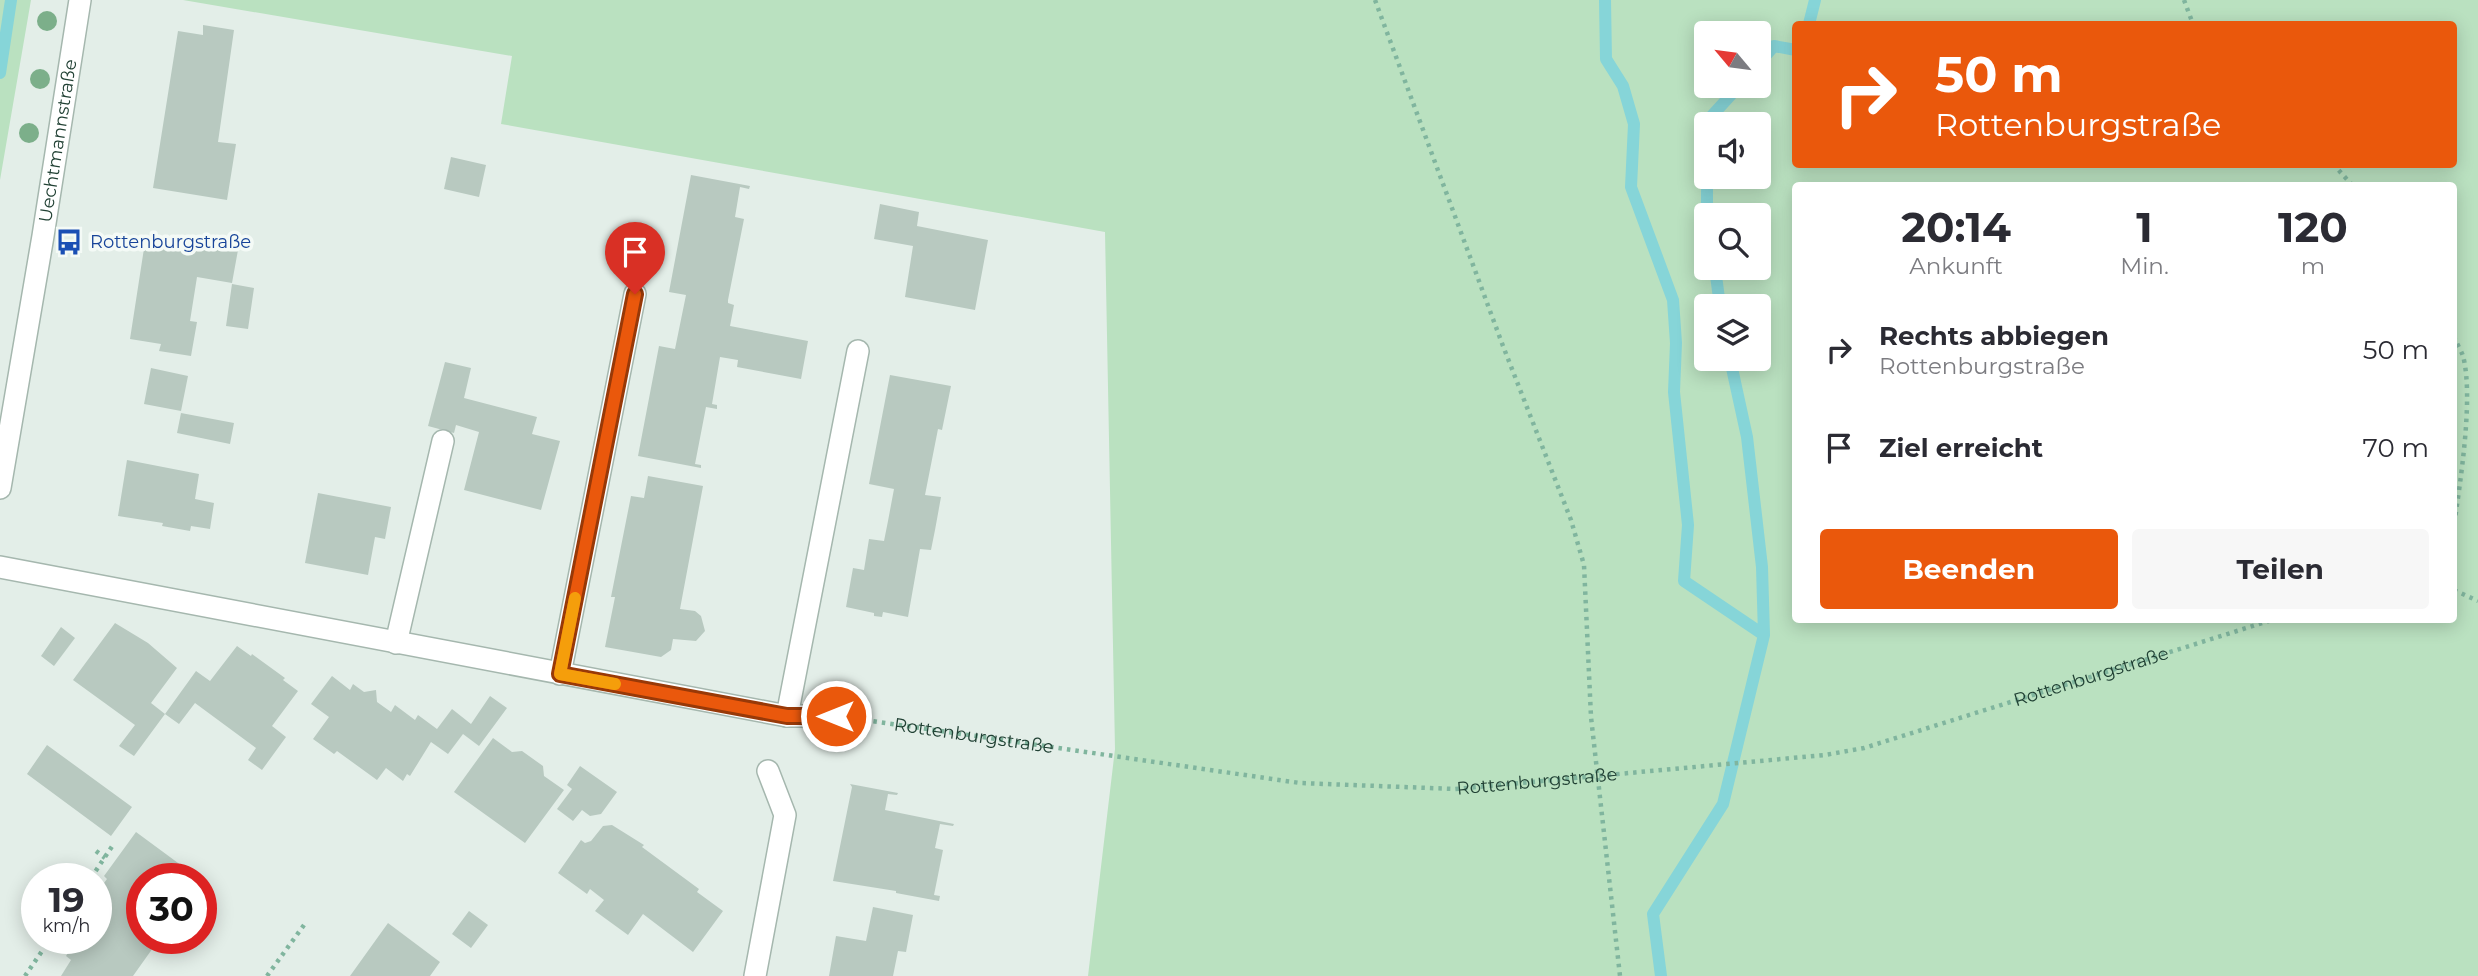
<!DOCTYPE html>
<html lang="de">
<meta charset="utf-8">
<style>
body{margin:0;font-family:Montserrat,sans-serif;background:#f7f7f7;color:#2b2b33;height:100vh;display:flex;flex-direction:column;font-size:26px;white-space:nowrap}
*{box-sizing:border-box;margin:0}
p{font-size:23px;color:#7c7c81}
.icon{flex:none;width:38px;height:38px;fill:none;stroke:currentColor;stroke-width:2;stroke-linecap:round;stroke-linejoin:round}
.map{position:relative;flex:1;overflow:hidden}
.drawer{position:absolute;left:1792px;top:182px;width:665px;height:441px;display:flex;flex-direction:column;background:#fff;border-radius:7px;box-shadow:0 4px 18px #0003}
.drawer>*{flex:none}
.top-card{position:absolute;left:1792px;top:21px;width:665px;height:147px;border-radius:7px;box-shadow:0 4px 18px #0003;background:#ea580c;color:#fff;overflow:hidden}
.needle{width:46px;rotate:299deg}
.buttons{position:absolute;left:1694px;top:21px;display:grid;gap:14px}
.buttons a{display:grid;place-items:center;width:77px;height:77px;border-radius:7px;background:#fff;box-shadow:0 4px 18px #0003;font-size:35px}
.speed{position:absolute;left:21px;top:863px;display:flex;gap:14px;font-size:35px;font-weight:700;text-align:center}
.speed>*{display:grid;place-content:center;width:91px;height:91px;border-radius:50%;background:#fff;box-shadow:0 4px 18px #0003;line-height:1}
.speed small{font-size:18px;font-weight:400}
.speed .limit{border:10px solid #d22;background:#fff;color:#111}
.pin{position:absolute;display:grid;place-items:center;width:60px;height:60px;color:#fff;margin:-72px -30px;border-radius:50% 50% 50% 0;rotate:-45deg;box-shadow:0 0 7px #0007}
.pin .icon{rotate:45deg}
.me{position:absolute;width:77px;margin:-38px;rotate:270deg;stroke-linejoin:round;filter:drop-shadow(0 0 5px #0008)}
.turn{display:flex;align-items:center;gap:24px;height:147px;padding:0 28px;font-size:32px}
.turn .icon{width:91px;height:91px;stroke-width:2.5}
.turn b{display:block;font-size:49px;line-height:60px}
.eta{display:flex;justify-content:space-evenly;align-items:center;height:119px;text-align:center}
.eta b{font-size:42px;font-weight:700;line-height:49px}
.button{display:flex;gap:14px;margin-top:auto;padding:14px 28px}
.button a{flex:1;height:80px;border-radius:7px;background:#ea580c;color:#fff;font-size:28px;font-weight:700;line-height:80px;text-align:center}
.button a+a{background:#f7f7f7;color:#2b2b33}
ul{padding:0;list-style:none}
li{display:flex;align-items:center;gap:21px;height:98px;padding:0 28px}
li div{flex:1}
li b{display:block;font-size:26px}
li em{font-style:normal}
.map>svg:first-child{display:block}
.green{fill:#bae1c0;fill-rule:evenodd}
.lines{fill:none;stroke-linecap:round;stroke-linejoin:round}
.stream{stroke:#86d5d8;stroke-width:12}
.building{fill:#b8c9c0}
.lane-casing{stroke:#a5b7ae;stroke-width:24}
.street-casing{stroke:#a5b7ae;stroke-width:24}
.path{stroke:#80b59e;stroke-width:4.5;stroke-dasharray:3.5 5;stroke-linecap:butt}
.lane{stroke:#fff;stroke-width:21}
.street{stroke:#fff;stroke-width:21}
.tree{fill:#7caf8a}
.route-casing{stroke:#983908;stroke-width:18}
.route{stroke:#ea580c;stroke-width:12}
.slow{stroke:#f59e0b;stroke-width:12}
.labels{text-anchor:middle;stroke-width:7;stroke-linejoin:round;paint-order:stroke}
.street-label{font-size:18px;fill:#214134;stroke:#f4faf6}
.transit-label{font-size:18px;fill:#164399;stroke:#f4faf6;text-anchor:start}
</style>
<div class="map">
<svg width="2478" height="976" viewBox="0 0 2478 976">
<rect width="100%" height="100%" fill="#e3eee8"/>
<!-- green -->
<path class="green" d="M0,0H31L0,180Z
M183,0H2478V976H1088L1115,749L1105,232L501,124L512,56ZM1796,24H2454V164H1796ZM1706,33H1759V86H1706ZM1706,124H1759V177H1706ZM1796,186H2454V620H1796ZM1706,215H1759V268H1706ZM1706,306H1759V359H1706Z"/>
<g class="lines">
<!-- stream -->
<path class="stream" d="M1605,0L1606,59L1623,86L1634,124L1631,187L1673,300L1676,343L1674,392L1688,525L1684,581L1764,635L1723,804L1653,914L1661,976
M1809,24L1815,0
M1759,63L1774,46L1796,50
M0,73L11,0
M1708,124V120L1739,86
M1707,215V177
M1715,268L1720,306
M1730,359L1747,437L1762,567L1764,635"/>
</g>
<!-- building -->
<path class="building" d="M203,25L234,30L218,142L236,144L227,200L153,188L178,31L203,35Z
M451,157L486,165L479,197L444,189Z
M691,175L750,186L749,189L740,187L735,217L744,219L728,300V303L734,305L730,326L808,341L801,379L737,367L738,360L720,357L712,404L717,405V409L706,407L695,464L701,465V468L638,456L659,346L675,349L686,295L669,292Z
M880,204L919,212L917,226L988,240L975,310L905,297L913,246L874,239Z
M177,240L238,250L232,283L197,277L190,321L197,322L191,356L159,351L161,344L130,339L145,242L176,247Z
M232,284L254,288L248,329L226,326Z
M445,362L471,368L464,398L537,417L532,434L560,441L541,510L464,490L479,432L456,425L454,433L428,426Z
M151,368L188,376L181,411L144,404Z
M890,375L951,386L942,430L938,429L925,495L941,497L935,530L931,550L920,549L908,617L883,612L882,617L874,616V613L846,607L853,568L864,570L869,539L884,541L888,521L894,489L869,484Z
M181,413L234,423L230,444L177,433Z
M127,460L199,474L195,499L214,503L210,529L191,526L190,531L162,526L163,523L118,516Z
M648,476L703,486L680,609L695,611L701,616L705,631L696,641L673,639L671,650L661,657L605,647L615,597H611L631,496L644,498Z
M318,493L391,507L385,539L375,537L368,575L305,563Z
M115,623L148,643L177,668L151,703L165,714L196,671L210,681L237,646L251,656L252,654L285,678L283,680L298,691L272,726L286,737L262,770L248,760L256,748L195,703L179,724L165,714L134,756L119,746L135,725L73,680Z
M61,627L75,638L54,666L41,656Z
M332,676L350,690L353,684L364,692L376,690L377,702L391,712L395,705L415,720L418,715L437,729L452,709L471,724L490,696L507,708L479,746L463,734L448,754L431,742L410,776L407,774L403,781L386,768L377,780L337,751L334,754L313,739L329,717L311,704Z
M493,738L512,752L522,751L543,766L544,776L564,790L525,843L454,792Z
M47,745L132,807L111,836L27,774Z
M580,766L617,792L601,814L590,816L582,810L573,821L557,809L572,789L567,785Z
M850,784L898,793L897,795L888,794L885,810L954,824L953,826L940,824L935,848L943,850L934,895L940,896L939,901L896,893V891L833,881L852,787Z
M612,825L644,845L642,847L699,889L697,892L723,911L693,952L643,914L628,935L595,911L604,900L590,889L587,894L558,873L581,840L585,843L591,841L603,826Z
M136,832L193,874L190,878H142V938H160L133,976H61L71,960L66,956L75,942L71,940L73,938H96V906L103,896L98,891L107,879L104,876Z
M873,907L913,915L906,952L898,951L893,976H829L836,936L866,941Z
M469,911L488,925L471,948L452,934Z
M388,923L440,962L430,976H350Z"/>
<g class="lines">
<!-- lane casing -->
<g class="lane-casing">
<path id="lane" d="M396,643L443,441
M560,674L635,294
M787,716L858,351"/>
</g>
<!-- street casing -->
<g class="street-casing">
<g id="street">
<path id="s2" d="M0,488L43,236L80,0"/>
<path d="M0,567L787,716H836"/>
<path d="M755,976L785,815L768,771"/>
</g>
</g>
<!-- path -->
<g class="path">
<path d="M1375,0L1503,346L1571,520L1584,565L1591,717L1620,976"/>
<path d="M2184,0L2193,24"/>
<path d="M2333,164L2353,186"/>
<path d="M2454,336C2456,343 2461,350 2463,356C2474,397 2460,483 2454,526"/>
<path d="M2454,590L2478,601"/>
<path id="s1" d="M865,720L1300,783L1455,789L1825,755L1864,748L2272,620"/>
<path d="M96,851L105,858"/>
<path d="M91,878L113,845"/>
<path d="M25,976L51,938"/>
<path d="M267,976L304,925"/>
</g>
<!-- lane -->
<use href="#lane" class="lane"/>
<!-- street -->
<use href="#street" class="street"/>
</g>
<!-- trees -->
<g class="tree">
<circle cx="47" cy="21" r="10"/>
<circle cx="40" cy="79" r="10"/>
<circle cx="29" cy="133" r="10"/>
</g>
<g class="lines">
<!-- route casing -->
<g class="route-casing">
<path id="route" d="M635,294L560,674L787,716H836"/>
</g>
<!-- route -->
<use href="#route" class="route"/>
<!-- slow -->
<path class="slow" d="M575,598L560,674L615,684"/>
</g>
<!-- icons -->
<defs>
<g id="bus-bare" transform="scale(2.1)"><path d="M-5-6H5V4H4V6H2V4H-2V6H-4V4H-5ZM-3.5-4V0h7V-4ZM-3.5 1.2v1.5H-2V1.2ZM2 1.2v1.5H3.5V1.2Z" fill="#1a4fb4" stroke="#f4faf6" stroke-width="2.5" paint-order="stroke"/></g>
</defs>
<g fill-rule="evenodd">
<use href="#bus-bare" x="69" y="242"/>
</g>
<g class="labels">
<!-- street labels -->
<g class="street-label">
<text dy="6" stroke="none"><textPath href="#s2" startOffset="352">Uechtmannstraße</textPath></text>
<text dy="6" stroke="none"><textPath href="#s1" startOffset="1244">Rottenburgstraße</textPath></text>
<text dy="6" stroke="none"><textPath href="#s1" startOffset="110">Rottenburgstraße</textPath></text>
<text dy="6" stroke="none"><textPath href="#s1" startOffset="677">Rottenburgstraße</textPath></text>
</g>
<!-- transit labels -->
<g class="transit-label">
<text x="90" y="248">Rottenburgstraße</text>
</g>
</g>
</svg>
<div class="buttons">
<a><svg class="needle" viewBox="-14 -14 28 28"><path d="M0-13l5 13h-10z" fill="#e53935"/><path d="M0 13l5-13h-10z" fill="#7c7c81"/></svg></a>
<a><svg class="icon" aria-label="sound" viewBox="0 0 24 24"><path d="M4 9h4l5-4v14l-5-4H4zM17 9q2 3 0 6"/></svg></a>
<a><svg class="icon" aria-label="search" viewBox="0 0 24 24"><circle cx="10" cy="10" r="6"/><path d="M15 15l6 6"/></svg></a>
<a><svg class="icon" aria-label="layers" viewBox="0 0 24 24"><path d="M12 4l9 5-9 5-9-5zM3 14l9 5 9-5"/></svg></a>
</div>
<div class="speed"><div>19<small>km/h</small></div><div class="limit">30</div></div>
<div class="pin" style="left:635px;top:294px;background:#d93025"><svg class="icon" aria-label="arrive" viewBox="0 0 24 24"><path d="M6 21V4h12l-3 4 3 4H6"/></svg></div>
<svg class="me" style="left:836px;top:716px" viewBox="-20 -20 40 40"><circle r="17" fill="#ea580c" stroke="#fff" stroke-width="3"/><path d="M0-11L8 9 0 5-8 9z" fill="#fff"/></svg>
<div class="top-card">
<div class="turn"><svg class="icon" aria-label="right" viewBox="0 0 24 24"><path d="M7 20v-9h11M14 6l5 5-5 5"/></svg><div><b>50 m</b>Rottenburgstraße</div></div>
</div>
<section class="drawer">
<div class="eta">
<div><b>20:14</b><p>Ankunft</p></div>
<div><b>1</b><p>Min.</p></div>
<div><b>120</b><p>m</p></div>
</div>
<ul>
<li><svg class="icon" aria-label="right" viewBox="0 0 24 24"><path d="M7 20v-9h11M14 6l5 5-5 5"/></svg><div><b>Rechts abbiegen</b><p>Rottenburgstraße</p></div><em>50 m</em></li>
<li><svg class="icon" aria-label="arrive" viewBox="0 0 24 24"><path d="M6 21V4h12l-3 4 3 4H6"/></svg><div><b>Ziel erreicht</b></div><em>70 m</em></li>
</ul>
<div class="button"><a>Beenden</a><a>Teilen</a></div>
</section>
</div>
